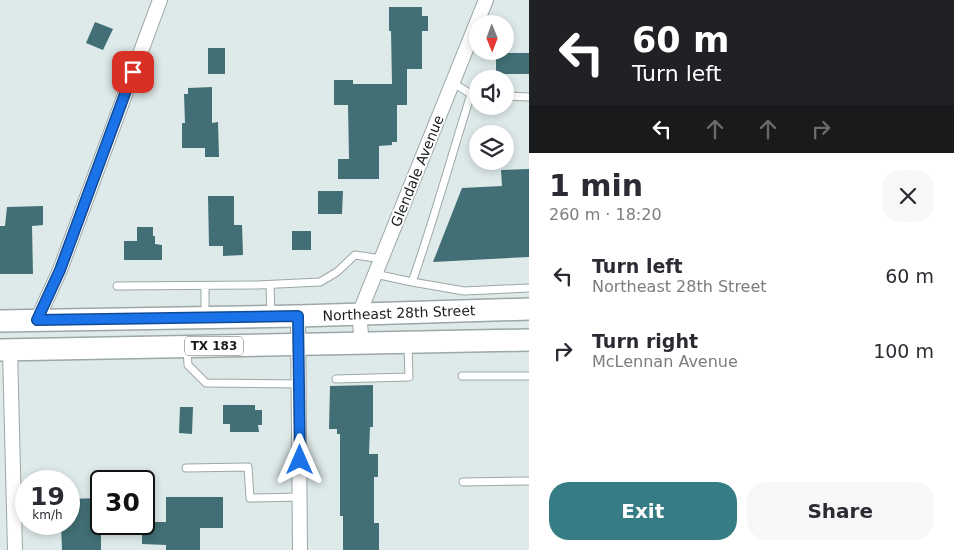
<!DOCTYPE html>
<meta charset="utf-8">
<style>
body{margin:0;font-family:"DejaVu Sans",sans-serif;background:#f7f7f7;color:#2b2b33;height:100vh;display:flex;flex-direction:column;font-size:19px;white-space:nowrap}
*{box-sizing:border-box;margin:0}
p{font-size:16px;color:#7c7c81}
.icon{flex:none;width:28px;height:28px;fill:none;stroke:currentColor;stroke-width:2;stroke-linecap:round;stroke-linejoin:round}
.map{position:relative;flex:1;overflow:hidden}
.details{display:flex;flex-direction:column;background:#fff;width:425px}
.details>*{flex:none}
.guide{background:#202124;color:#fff;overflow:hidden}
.needle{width:32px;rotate:179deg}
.buttons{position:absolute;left:469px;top:15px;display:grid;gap:10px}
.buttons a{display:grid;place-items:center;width:45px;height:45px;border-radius:50%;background:#fff;box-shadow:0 2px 8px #0003;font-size:25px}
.speed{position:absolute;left:15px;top:470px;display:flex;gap:10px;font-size:25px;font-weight:700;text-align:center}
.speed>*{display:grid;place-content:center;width:65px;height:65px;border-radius:50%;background:#fff;box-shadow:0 2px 8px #0003;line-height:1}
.speed small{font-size:12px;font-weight:400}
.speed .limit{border:2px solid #111;border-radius:8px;background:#fff;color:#111}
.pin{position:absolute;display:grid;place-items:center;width:42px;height:42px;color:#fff;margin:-21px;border-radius:10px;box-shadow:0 2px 8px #0006}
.me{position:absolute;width:55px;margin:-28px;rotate:0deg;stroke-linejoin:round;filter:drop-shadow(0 0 4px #0008)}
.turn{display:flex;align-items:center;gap:18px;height:105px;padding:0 20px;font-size:22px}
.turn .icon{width:65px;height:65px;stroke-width:2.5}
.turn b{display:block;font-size:35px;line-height:42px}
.lanes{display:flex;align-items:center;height:48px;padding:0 20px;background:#0003;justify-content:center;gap:25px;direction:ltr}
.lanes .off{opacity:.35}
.round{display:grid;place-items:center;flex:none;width:52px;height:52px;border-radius:20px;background:#f7f7f7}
.overview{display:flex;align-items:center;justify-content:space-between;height:85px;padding:0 20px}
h1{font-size:30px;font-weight:600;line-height:38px}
.button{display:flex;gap:10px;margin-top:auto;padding:10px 20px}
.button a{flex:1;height:58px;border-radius:20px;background:#357c85;color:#fff;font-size:20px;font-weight:600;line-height:58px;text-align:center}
.button a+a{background:#f7f7f7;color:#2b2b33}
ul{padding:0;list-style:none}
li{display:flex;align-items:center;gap:15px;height:75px;padding:0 20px}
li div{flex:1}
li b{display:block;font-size:19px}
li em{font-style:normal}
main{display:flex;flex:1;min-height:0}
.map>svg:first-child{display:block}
.building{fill:#416f75}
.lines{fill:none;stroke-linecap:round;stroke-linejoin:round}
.service-casing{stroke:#9ca7a8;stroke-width:9}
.minor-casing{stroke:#9ca7a8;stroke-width:16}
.primary-casing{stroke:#9ca7a8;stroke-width:24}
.service{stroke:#fff;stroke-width:7}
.minor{stroke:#fff;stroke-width:14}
.primary{stroke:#fff;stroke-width:21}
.route-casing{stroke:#114b97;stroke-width:12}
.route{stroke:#1a73e8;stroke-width:9}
.labels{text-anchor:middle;stroke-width:4;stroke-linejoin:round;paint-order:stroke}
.shield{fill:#fff;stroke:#5e6161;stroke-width:1}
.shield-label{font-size:12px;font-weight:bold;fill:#191d1d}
.street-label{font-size:14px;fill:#191d1d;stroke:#fff}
</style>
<main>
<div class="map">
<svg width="529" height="550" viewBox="0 0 529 550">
<rect width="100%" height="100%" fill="#dee9ea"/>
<!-- building -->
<path class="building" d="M389,7H422V16H428V31H422V69H407V105H397V142H392V145L379,146V179H338V159H349L348,105H334V80H353V84H392L391,31H389Z
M95,22L113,29L103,50L86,43Z
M208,48H225V74H208Z
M496,53H529V74H496Z
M212,87V123L218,122L219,157H205V148H182V123H185L184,94H188V88Z
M529,169V257L433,262L462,188L502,186L501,170Z
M318,191H343L342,214H318Z
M208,196H234V225H242L243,255L223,256V246H209Z
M43,206V225L32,226L33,274H0V226H5L7,207Z
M137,227H153V236H155V244L162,245V260H124V241H137Z
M292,231H311V250H292Z
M373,385V427H370L369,454H378V477H374V523H379V550H343V516H340V434H337V429H329L330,386Z
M223,405H255V410H262V425H258L259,432H230V424H223Z
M180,407H193L192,434L179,433Z
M166,497H223V528H200V550H166V545L142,544V524L144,522H166Z
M101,498V550H62L61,524H69V499Z"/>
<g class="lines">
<!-- service casing -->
<g class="service-casing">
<path id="service" d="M453,83L471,94
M478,94H471C451,157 434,220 412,282L464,291L529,288
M505,96L529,97
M375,274L412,282
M270,285L271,314
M117,286L257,285L320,282L337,272L355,255L382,259
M205,286V315
M187,350L188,365L206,383L299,384
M462,376H529
M336,379L409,377L408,346
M186,468L248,467L250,498L300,497
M463,482L529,481"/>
</g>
<!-- minor casing -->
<g class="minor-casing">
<path id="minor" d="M298,316L300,550
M37,320L60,270L160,0
M362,344L359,314L486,0
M10,350L15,550"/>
</g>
<!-- primary casing -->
<g class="primary-casing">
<path id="primary" d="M0,321L298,316L529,309
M0,350L529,340"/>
</g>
<!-- service -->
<use href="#service" class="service"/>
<!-- minor -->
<use href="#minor" class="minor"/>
<!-- primary -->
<use href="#primary" class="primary"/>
</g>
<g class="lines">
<!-- route casing -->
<g class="route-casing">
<path id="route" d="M133,72L60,270L37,320L298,316L300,460"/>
</g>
<!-- route -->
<use href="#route" class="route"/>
</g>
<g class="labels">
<!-- shield labels -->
<rect class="shield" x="185" y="336.5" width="58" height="19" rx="4"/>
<g class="shield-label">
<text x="214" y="350">TX 183</text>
</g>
<!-- street labels -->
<g class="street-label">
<text transform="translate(417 171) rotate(-68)" y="5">Glendale Avenue</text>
<text transform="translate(399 313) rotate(-2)" y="5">Northeast 28th Street</text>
</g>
</g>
</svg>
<div class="buttons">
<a><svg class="needle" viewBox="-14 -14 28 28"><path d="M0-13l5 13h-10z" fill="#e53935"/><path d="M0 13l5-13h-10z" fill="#7c7c81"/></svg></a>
<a><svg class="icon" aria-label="sound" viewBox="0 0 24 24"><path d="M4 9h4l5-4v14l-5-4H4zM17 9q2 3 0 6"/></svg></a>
<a><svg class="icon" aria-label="layers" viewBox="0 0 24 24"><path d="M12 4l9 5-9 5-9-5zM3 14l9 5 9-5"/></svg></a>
</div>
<div class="speed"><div>19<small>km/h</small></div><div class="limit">30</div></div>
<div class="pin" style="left:133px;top:72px;background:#d93025"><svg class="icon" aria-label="arrive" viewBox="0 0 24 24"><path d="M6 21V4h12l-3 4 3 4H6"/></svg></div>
<svg class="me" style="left:300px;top:460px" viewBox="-20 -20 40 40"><path d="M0-17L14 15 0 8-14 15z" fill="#1a73e8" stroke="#fff" stroke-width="4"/></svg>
</div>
<section class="details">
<div class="guide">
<div class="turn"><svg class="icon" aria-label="left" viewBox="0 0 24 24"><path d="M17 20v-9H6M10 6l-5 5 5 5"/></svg><div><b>60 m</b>Turn left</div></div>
<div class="lanes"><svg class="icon" aria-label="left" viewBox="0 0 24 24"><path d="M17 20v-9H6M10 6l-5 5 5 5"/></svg><svg class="icon off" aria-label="ahead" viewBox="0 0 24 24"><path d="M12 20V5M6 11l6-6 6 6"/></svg><svg class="icon off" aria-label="ahead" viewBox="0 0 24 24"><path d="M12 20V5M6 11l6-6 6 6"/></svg><svg class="icon off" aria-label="right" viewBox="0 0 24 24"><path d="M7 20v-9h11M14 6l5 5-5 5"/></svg></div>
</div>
<div class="overview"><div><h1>1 min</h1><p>260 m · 18:20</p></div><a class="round"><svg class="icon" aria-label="close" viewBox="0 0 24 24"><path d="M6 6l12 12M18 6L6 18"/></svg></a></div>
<ul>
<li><svg class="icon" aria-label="left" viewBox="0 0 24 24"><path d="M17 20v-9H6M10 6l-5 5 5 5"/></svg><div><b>Turn left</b><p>Northeast 28th Street</p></div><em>60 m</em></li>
<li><svg class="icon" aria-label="right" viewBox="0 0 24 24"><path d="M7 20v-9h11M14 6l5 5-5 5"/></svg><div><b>Turn right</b><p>McLennan Avenue</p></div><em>100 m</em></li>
</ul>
<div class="button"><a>Exit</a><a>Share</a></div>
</section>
</main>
